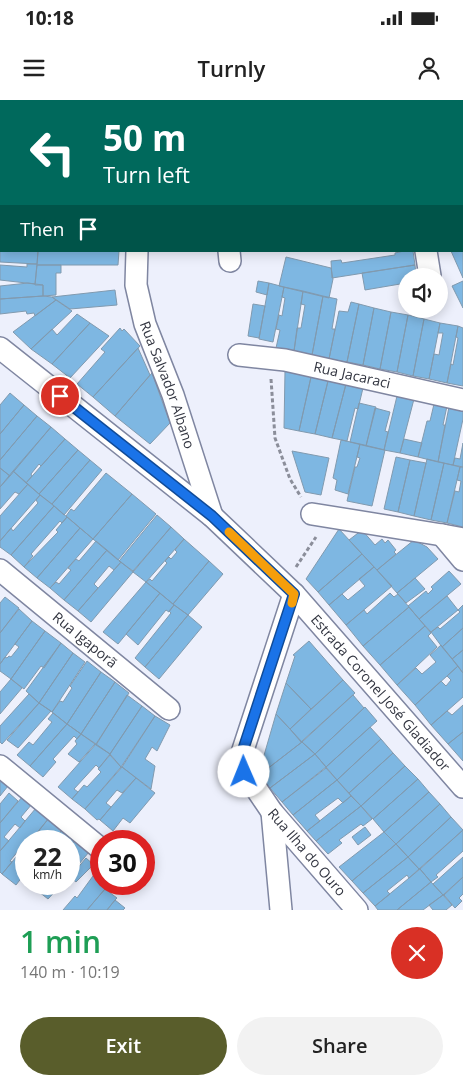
<!DOCTYPE html>
<meta charset="utf-8">
<style>
body{margin:0;font-family:"Open Sans",sans-serif;background:#f2f2f2;color:#222;height:100vh;display:flex;flex-direction:column;font-size:19px;white-space:nowrap}
*{box-sizing:border-box;margin:0}
p{font-size:16px;color:#767676}
.icon{flex:none;width:28px;height:28px;fill:none;stroke:currentColor;stroke-width:2;stroke-linecap:round;stroke-linejoin:round}
.map{position:relative;height:810px;overflow:hidden}
.drawer{display:flex;flex-direction:column;background:#fff;flex:1}
.drawer>*{flex:none}
.guide{position:absolute;left:0px;top:0px;width:464px;height:152px;box-shadow:0 2px 12px #0003;background:#00695c;color:#fff;overflow:hidden}
.buttons{position:absolute;left:398px;top:168px;display:grid;gap:10px}
.buttons a{display:grid;place-items:center;width:50px;height:50px;border-radius:50%;background:#fff;box-shadow:0 2px 12px #0003;font-size:25px}
.speed{position:absolute;left:15px;top:730px;display:flex;gap:10px;font-size:25px;font-weight:700;text-align:center}
.speed>*{display:grid;place-content:center;width:65px;height:65px;border-radius:50%;background:#fff;box-shadow:0 2px 12px #0003;line-height:1}
.speed small{font-size:12px;font-weight:400}
.speed .limit{border:8px solid #d22;background:#fff;color:#111}
.pin{position:absolute;display:grid;place-items:center;width:42px;height:42px;color:#fff;margin:-21px;border:2px solid #fff;border-radius:50%;box-shadow:0 1px 5px #0007}
.me{position:absolute;width:55px;margin:-28px;rotate:359deg;stroke-linejoin:round;filter:drop-shadow(0 0 4px #0008)}
.turn{display:flex;align-items:center;gap:18px;height:105px;padding:0 20px;font-size:22px}
.turn .icon{width:65px;height:65px;stroke-width:2.5}
.turn b{display:block;font-size:35px;line-height:42px}
.then{display:flex;align-items:center;height:48px;padding:0 20px;background:#0003;gap:10px;font-size:19px}
.round{display:grid;place-items:center;flex:none;width:52px;height:52px;border-radius:26px;background:#f2f2f2}
.headline{display:flex;align-items:center;justify-content:space-between;height:85px;padding:0 20px}
h1{font-size:30px;font-weight:600;line-height:38px;color:#1e9e55}
.button{display:flex;gap:10px;margin-top:auto;padding:10px 20px}
.button a{flex:1;height:58px;border-radius:30px;background:#595d2b;color:#fff;font-size:20px;font-weight:600;line-height:58px;text-align:center}
.button a+a{background:#f2f2f2;color:#222}
.status{display:flex;justify-content:space-between;align-items:center;height:35px;padding:0 25px;background:#fff;direction:ltr}
.status svg{height:14px;fill:currentColor}
header{display:flex;justify-content:space-between;align-items:center;height:65px;padding:0 20px;background:#fff;font-size:22px;font-weight:600}
.map>svg:first-child{display:block}
.building{fill:#7eb7e2;stroke:#819aaf}
.lines{fill:none;stroke-linecap:round;stroke-linejoin:round}
.minor-casing{stroke:#7f86a1;stroke-width:24}
.path{stroke:#8b8e9a;stroke-width:3;stroke-dasharray:4 2.5;stroke-linecap:butt}
.minor{stroke:#fff;stroke-width:21}
.route-casing{stroke:#114b97;stroke-width:12}
.route{stroke:#1a73e8;stroke-width:9}
.slow{stroke:#f59e0b;stroke-width:9}
.labels{text-anchor:middle;stroke-width:5;stroke-linejoin:round;paint-order:stroke}
.street-label{font-size:14px;fill:#323540;stroke:#edf0fc}
</style>
<div class="status"><b>10:18</b><svg viewBox="0 0 49 12"><path d="M0 12V9h3v3zM5 12V6h3v6zM10 12V3h3v9zM15 12V0h3v12zM26 1h20v11H26zM47 4h2v5h-2z"/></svg></div>
<header><svg class="icon" aria-label="menu" viewBox="0 0 24 24"><path d="M4 6h16M4 12h16M4 18h16"/></svg>Turnly<svg class="icon" aria-label="person" viewBox="0 0 24 24"><circle cx="12" cy="8" r="4"/><path d="M4 21q1-7 8-7t8 7"/></svg></header>
<div class="map">
<svg width="463" height="810" viewBox="0 0 463 810">
<rect width="100%" height="100%" fill="#edf0fc"/>
<!-- building -->
<path class="building" d="M463,135V178L451,151H462Z
M0,145L1,151H38L37,164L0,162Z
M38,151H119L118,165H37Z
M404,151H413L415,165L332,178L331,161L341,160L342,163L395,155V153Z
M286,157L331,168L333,179L329,198L279,186Z
M27,164H37L35,184L0,180V165L27,167Z
M37,165H61V173H56V195L43,196V185H35Z
M415,165L416,176H406V183L365,190L362,173Z
M258,181L269,183L267,195L256,192Z
M463,181V208L452,186Z
M28,183L43,185V196L0,199V186Z
M269,183L284,187L273,242L259,239Z
M284,187L303,191L294,251L276,248L280,230L276,229L279,215L282,216L285,198L282,197Z
M115,190L117,205L70,209L52,197Z
M303,191L323,196L312,255L294,251L297,228H301L305,205L301,204Z
M43,196L52,197L56,200L35,216L34,213L27,214L26,211L0,214V199Z
M323,196L337,199L332,229H335L329,259L312,255Z
M56,200L72,211L31,249L13,232Z
M351,202L359,204L347,262L329,259L339,211L348,212Z
M253,204L265,206L259,238L248,236Z
M359,204L374,208L363,265L347,262Z
M374,208L391,212L380,269L363,265Z
M391,212L408,215L397,272L380,269Z
M77,214L90,223L52,264L31,249L52,229L57,235Z
M408,215L424,219L413,276L397,272Z
M424,219L440,223L429,279L413,276Z
M90,223L109,236L70,278L52,264Z
M440,223L458,226L447,283L429,279L434,254L439,255L443,233H438Z
M458,226L463,228V286L447,283L451,264L453,265L458,238L456,237Z
M120,228L122,231L124,229L140,246L93,297L77,284L105,252L101,249Z
M138,248L150,275L115,316L93,297Z
M285,271L311,277L299,331L284,328Z
M152,273L170,323L150,344L115,316Z
M311,277L328,281L315,334L299,331Z
M328,281L346,284L332,338L315,334Z
M346,284L363,288L358,309L355,308L347,341L332,338Z
M10,293L24,305L0,334V305Z
M397,296L414,299L400,353L384,350Z
M359,303L376,307L366,346L350,342Z
M434,304L447,306L443,325H445L438,362L418,357L427,321H430Z
M24,305L37,316L0,360V334Z
M449,307L463,310V319L453,365L438,362Z
M375,308L390,312L385,331L388,332L384,350L366,346Z
M37,316L51,327L10,376L0,368V360Z
M51,327L65,339L41,366L39,364L31,374L32,376L26,383L13,371Z
M65,339L78,350L39,394L26,383Z
M404,339L422,343L418,357L400,353Z
M341,340L360,344L348,394L335,390L337,380L333,378Z
M463,343V367L453,365L455,358L460,359Z
M360,344L385,350L372,406L347,401L355,367H357L360,358L357,357Z
M78,350L90,360L52,404L39,394Z
M292,351L329,358L321,395L305,392Z
M396,357L410,360L398,412L384,409Z
M427,359L444,363L431,420L414,416Z
M90,360L102,370L64,415L52,404Z
M410,360L426,363L414,416L398,412Z
M444,363L460,367L447,423L431,420Z
M460,367H463V427L447,423L455,391L459,392L461,381L457,380Z
M0,368L10,376L0,387Z
M13,371L28,384L19,394L15,392L0,409V387Z
M106,373L132,394L93,439L66,416L71,409L74,411Z
M28,384L40,395L0,441V416Z
M132,394L156,414L118,460L93,439Z
M40,395L54,406L11,455L0,447V441L11,428L13,431L38,403L36,400Z
M54,406L67,417L62,423L60,421L31,454L33,456L24,467L11,455Z
M157,415L171,427L133,471L119,461Z
M67,417L80,428L37,478L24,467L58,432L56,430Z
M171,427L184,439L146,482L133,472Z
M80,428L93,439L50,488L37,478Z
M339,429L362,454L318,492L306,479Z
M362,430L375,445L382,439L385,443L388,440L396,450L394,452L396,454L377,470L349,440Z
M184,439L209,461L173,504L146,482L150,479L152,481L167,463L165,461L169,457L171,459L177,452L175,450Z
M414,440L427,447L438,459L397,493L377,470Z
M96,441L107,450L64,500L50,488L56,482L59,484L71,470L68,468L76,459L79,461Z
M107,450L121,462L114,470L109,466L94,484L98,488L78,511L64,500Z
M362,454L374,467L329,505L318,492Z
M209,461L223,474L188,515L173,504Z
M121,462L133,472L91,522L78,511Z
M374,467L392,486L346,525L329,505L342,494L348,500L365,486L359,479Z
M449,471L461,484L419,519L408,506L426,491L428,494L433,489L431,487Z
M415,478L425,489L406,503L397,493Z
M146,482L160,493L118,544L103,532Z
M160,493L174,505L169,512L166,510L138,545L126,534Z
M390,493L394,497L398,494L409,507L363,546L346,525L364,510L367,514Z
M447,496L458,510L431,532L419,519Z
M5,497L19,508L0,533V503Z
M174,505L188,515L145,567L135,558L171,513L169,511Z
M463,505V528L442,547L431,532L438,527L440,529L460,512L458,510Z
M409,507L425,526L380,565L363,546Z
M19,509L32,521L0,564V533Z
M188,515L202,527L159,579L145,567Z
M32,521L45,531L11,579L0,571V564L5,557L7,558L9,556L11,557L19,547L15,544Z
M425,526L431,533L428,536L437,547L397,585L380,565Z
M463,528V550L452,559L442,547Z
M45,531L61,543L44,568L41,566L24,589L11,579Z
M309,541L343,580L311,609L286,583L295,556L293,555Z
M61,543L73,553L39,603L26,591Z
M441,545L458,566L415,605L397,585L416,568L422,574L436,562L430,555Z
M463,550V573L452,559Z
M73,553L85,562L52,612L39,603Z
M87,561L101,572L67,624L52,612L60,601L63,602L72,588L70,586Z
M458,566L463,573V597L431,625L415,605L441,581L446,586L451,580L447,576Z
M101,572L115,582L81,634L67,624Z
M11,579L22,588L0,614V592Z
M343,580L355,593L301,642L290,629Z
M115,582L129,593L96,644L81,634Z
M286,583L311,609L290,629L276,614Z
M29,594L39,603L2,644L0,642V626Z
M127,595L142,606L110,654L96,645Z
M353,595L364,608L315,654L302,642Z
M39,603L51,611L18,648L7,640Z
M463,605V632L448,644L431,625L447,611L452,615Z
M142,606L155,616L121,667L110,654Z
M365,607L377,621L326,667L315,654Z
M53,613L67,624L30,666L17,655L29,642L33,645L52,622L48,619Z
M276,614L302,642L258,676Z
M155,616L170,625L157,651L152,647L145,659L155,666L151,689L122,667Z
M67,624L81,634L77,639L74,636L53,659L56,662L43,677L30,666Z
M370,627L381,639L337,680L326,667Z
M463,632V661L448,644Z
M81,634L95,644L79,662L68,654L77,644L75,641Z
M381,639L393,653L349,693L337,680Z
M302,642L315,654L270,688L258,676Z
M96,644L110,654L99,668L96,665L74,689L78,692L72,699L58,687Z
M393,653L405,666L361,706L349,693Z
M315,654L326,667L282,702L270,688Z
M110,655L121,667L85,709L72,699L84,685L87,687L101,672L98,669Z
M405,666L418,679L373,719L361,706Z
M122,667L136,678L122,693L117,690L106,703L111,707L100,720L99,719L97,720L85,709Z
M326,668L337,680L293,715L282,702Z
M136,678L155,693L130,723L123,718L113,731L100,720Z
M418,679L429,692L384,732L373,719Z
M0,680L8,686L0,696Z
M337,680L351,696L343,703L338,698L315,715L320,721L307,731L293,715Z
M429,692L440,704L396,744L384,732Z
M9,693L18,701L0,723V704Z
M23,696L32,704L21,717L25,721L20,728L15,724L4,737L9,741L0,751V723Z
M351,696L361,706L316,741L307,731Z
M440,704L451,717L408,757L396,744Z
M361,706L372,719L363,726L361,724L339,740L342,743L328,754L316,741Z
M36,708L49,718L34,737L31,735L10,761L12,762L2,774L0,772V751Z
M451,717L463,730L419,769L408,757Z
M49,718L62,730L53,741H30Z
M365,727L371,735L358,745L352,737Z
M62,730L75,740L69,747V741H53Z
M463,730V751L436,775L438,777L431,782L420,769Z
M384,732L396,744L352,781L339,767Z
M75,740L89,752L69,776V747Z
M396,744L408,757L363,793L352,781Z
M26,745V772L16,785L2,774Z
M408,757L419,769L409,778L407,775L387,791L390,794L375,806L363,793Z
M463,757V777L443,795L433,784Z
M86,758L94,765L96,763L100,766L96,771L91,767L76,782L70,777Z
M101,765V784H109L105,789L87,810H63L75,796L77,798Z
M420,769L431,782L397,810H378L375,806Z
M463,777V794L459,798L462,801L455,808L444,795Z
M431,782L443,795L423,810H397Z
M37,784H62L48,799L34,788Z
M105,789L117,798L115,800L107,810H87Z
M443,795L452,805L446,810H433L429,805Z
M115,800L125,808L123,810H107Z"/>
<g class="lines">
<!-- minor casing -->
<g class="minor-casing">
<g id="minor">
<path d="M403,0L404,1"/>
<path d="M151,1V0"/>
<path d="M229,1L232,0"/>
<path id="s1" d="M137,151L136,185L145,224L173,295L212,416"/>
<path d="M229,151L230,161"/>
<path d="M426,151L430,176"/>
<path id="s2" d="M0,248L212,416L294,494L463,687"/>
<path id="s3" d="M239,255L285,260L463,300"/>
<path d="M312,414L442,435L463,439"/>
<path d="M442,435L463,460"/>
<path id="s4" d="M0,470L169,609"/>
<path id="s5" d="M294,494L242,653L245,672L272,712L357,810"/>
<path d="M0,666L101,749"/>
<path d="M272,712L281,810"/>
</g>
</g>
<!-- path -->
<path class="path" d="M271,279L275,338L290,379L301,397
M296,467L316,437"/>
<!-- minor -->
<use href="#minor" class="minor"/>
</g>
<g class="lines">
<!-- route casing -->
<g class="route-casing">
<path id="route" d="M60,296L212,416L294,494L242,653L244,672"/>
</g>
<!-- route -->
<use href="#route" class="route"/>
<!-- slow -->
<path class="slow" d="M229,432L294,494L292,503"/>
</g>
<g class="labels">
<!-- street labels -->
<g class="street-label">
<text dy="5" stroke="none"><textPath href="#s3" startOffset="115">Rua Jacaraci</textPath></text>
<text dy="5" stroke="none"><textPath href="#s1" startOffset="139">Rua Salvador Albano</textPath></text>
<text dy="5" stroke="none"><textPath href="#s4" startOffset="110">Rua Igaporã</textPath></text>
<text dy="5" stroke="none"><textPath href="#s2" startOffset="515">Estrada Coronel José Gladiador</textPath></text>
<text dy="5" stroke="none"><textPath href="#s5" startOffset="288">Rua Ilha do Ouro</textPath></text>
</g>
</g>
</svg>
<div class="buttons">
<a><svg class="icon" aria-label="sound" viewBox="0 0 24 24"><path d="M4 9h4l5-4v14l-5-4H4zM17 9q2 3 0 6"/></svg></a>
</div>
<div class="speed"><div>22<small>km/h</small></div><div class="limit">30</div></div>
<div class="pin" style="left:60px;top:296px;background:#d93025"><svg class="icon" aria-label="arrive" viewBox="0 0 24 24"><path d="M6 21V4h12l-3 4 3 4H6"/></svg></div>
<svg class="me" style="left:244px;top:672px" viewBox="-20 -20 40 40"><circle r="19" fill="#fff"/><path d="M0-13L10 11 0 6-10 11z" fill="#1a73e8"/></svg>
<div class="guide">
<div class="turn"><svg class="icon" aria-label="left" viewBox="0 0 24 24"><path d="M17 20v-9H6M10 6l-5 5 5 5"/></svg><div><b>50 m</b>Turn left</div></div>
<div class="then">Then<svg class="icon" aria-label="arrive" viewBox="0 0 24 24"><path d="M6 21V4h12l-3 4 3 4H6"/></svg></div>
</div>
</div>
<section class="drawer">
<div class="headline"><div><h1>1 min</h1><p>140 m · 10:19</p></div><a class="round" style="background:#d93025;color:#fff"><svg class="icon" aria-label="close" viewBox="0 0 24 24"><path d="M6 6l12 12M18 6L6 18"/></svg></a></div>
<div class="button"><a>Exit</a><a>Share</a></div>
</section>
